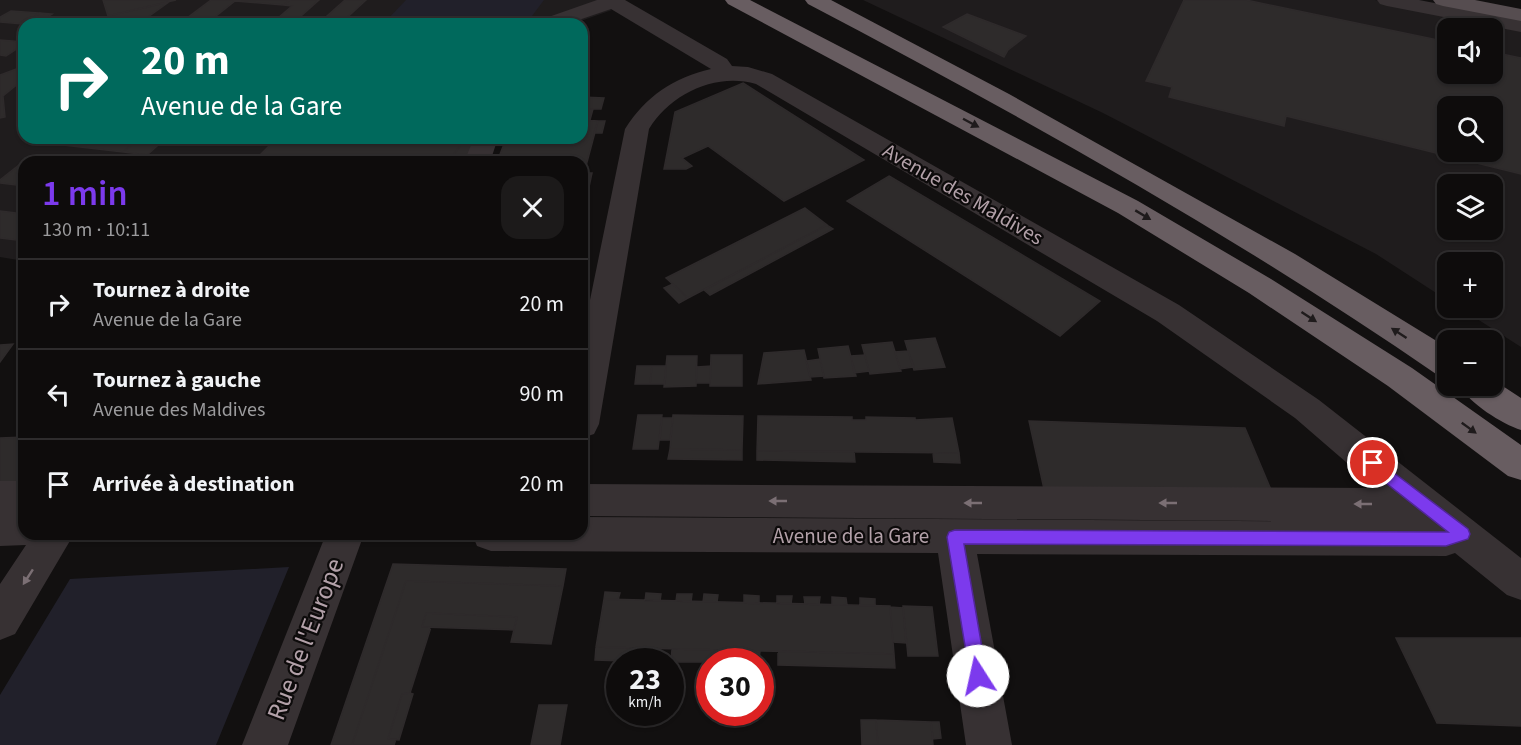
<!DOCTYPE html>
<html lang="fr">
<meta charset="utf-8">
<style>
body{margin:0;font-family:"Source Sans 3",sans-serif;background:#1c1a1a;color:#f1f3f6;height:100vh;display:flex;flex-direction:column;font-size:22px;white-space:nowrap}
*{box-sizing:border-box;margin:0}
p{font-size:20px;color:#9b9b9d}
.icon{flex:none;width:33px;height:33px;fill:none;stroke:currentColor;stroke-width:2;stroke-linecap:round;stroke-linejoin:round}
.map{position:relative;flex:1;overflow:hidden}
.drawer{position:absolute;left:18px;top:156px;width:570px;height:384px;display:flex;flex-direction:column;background:#0e0c0c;border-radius:18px;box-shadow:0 2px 4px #0004,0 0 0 2px #2e2c2d}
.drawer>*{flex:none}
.top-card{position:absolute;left:18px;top:18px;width:570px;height:126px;border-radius:18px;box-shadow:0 2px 4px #0004,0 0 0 2px #2e2c2d;background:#00695c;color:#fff;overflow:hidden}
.tools{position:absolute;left:1437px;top:18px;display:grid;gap:12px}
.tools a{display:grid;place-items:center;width:66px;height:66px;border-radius:12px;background:#0e0c0c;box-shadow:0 2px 4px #0004,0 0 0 2px #2e2c2d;font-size:30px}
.speed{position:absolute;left:606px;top:648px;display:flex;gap:12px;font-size:30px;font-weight:700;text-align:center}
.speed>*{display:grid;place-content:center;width:78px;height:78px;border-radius:50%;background:#0e0c0c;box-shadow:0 2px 4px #0004,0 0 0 2px #2e2c2d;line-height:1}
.speed small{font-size:15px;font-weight:400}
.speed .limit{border:9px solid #d22;background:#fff;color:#111}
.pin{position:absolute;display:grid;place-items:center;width:51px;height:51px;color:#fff;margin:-26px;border:3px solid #fff;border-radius:50%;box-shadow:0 2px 6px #0007}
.me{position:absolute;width:66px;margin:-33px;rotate:350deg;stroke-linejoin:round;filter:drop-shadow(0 0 4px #0008)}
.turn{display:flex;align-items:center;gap:21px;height:126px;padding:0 24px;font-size:27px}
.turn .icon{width:78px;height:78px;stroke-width:2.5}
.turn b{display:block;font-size:42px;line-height:51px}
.round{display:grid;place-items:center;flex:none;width:63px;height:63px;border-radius:18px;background:#1c1a1a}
.overview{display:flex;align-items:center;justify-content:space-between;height:102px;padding:0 24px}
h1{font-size:36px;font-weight:600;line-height:45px;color:#7c3aed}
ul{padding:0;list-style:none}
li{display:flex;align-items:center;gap:18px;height:90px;padding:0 24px;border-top:2px solid #2e2c2d}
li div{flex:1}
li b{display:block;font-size:22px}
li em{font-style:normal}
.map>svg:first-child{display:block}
.built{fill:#1f1c1d;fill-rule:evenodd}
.green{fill:#21202a}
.building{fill:#2e2b2b;stroke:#2e2a2b;stroke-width:1.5;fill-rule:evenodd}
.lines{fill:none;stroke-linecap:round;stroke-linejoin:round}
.minor{fill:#373133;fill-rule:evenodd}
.major{fill:#564d50;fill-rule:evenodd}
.highway{fill:#685d61;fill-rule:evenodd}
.oneway{fill:#1f1b1c}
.oneway2{fill:#7b6f74}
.route{fill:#7c3aed;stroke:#51269a;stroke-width:1.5}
.labels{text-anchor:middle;stroke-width:4.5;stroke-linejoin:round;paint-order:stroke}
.street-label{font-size:21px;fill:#b3a1a9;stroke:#0d0b0b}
.near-street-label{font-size:26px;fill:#b3a1a9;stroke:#0d0b0b}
</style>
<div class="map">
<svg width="1521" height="745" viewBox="0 0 1521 745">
<rect width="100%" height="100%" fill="#121010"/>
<!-- built -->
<path class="built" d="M0,0H597L612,10L572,24H24V138H497L487,162H24V261L0,257Z
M863,0H1375L1521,30V347L1460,308H1492V262H1448L1447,300L1376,254L1103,113ZM1448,28H1492V74H1448ZM1448,106H1492V152H1448ZM1448,184H1492V230H1448Z"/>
<!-- green -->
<path class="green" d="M406,0H544L526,24H383Z
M289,567L216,745H0V695L70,579Z"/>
<!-- building -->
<path class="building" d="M103,0H176L108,16Z
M211,0H290L283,5L235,1L206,24H179Z
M290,0H319L292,24H271L292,6L283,5Z
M345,0H366L340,24H318Z
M1184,0H1246L1448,42V74H1492V52L1521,58V174L1286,116L1284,126L1169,97L1172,87L1146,81ZM1448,106H1492V152H1448Z
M169,2L138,24H111L108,16Z
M11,11L40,13L23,24L0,22V17Z
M40,13L52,14L37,24H23Z
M967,14L1026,36L1008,50L1004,57L943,27Z
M0,40L24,42V44L6,56L0,55Z
M24,66V79L3,96L5,117L0,118V75Z
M743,83L864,160L784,201L708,146L682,158L692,166L686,169H664L675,112Z
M582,97L604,98L601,109H582Z
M582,109H593L590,120H582Z
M582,120L598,121L582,181V162H497L506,139H547L546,142H561L563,138H582Z
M598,121H605L602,133H594Z
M32,138H140L123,152L28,141Z
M140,138H166L147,155L123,152Z
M277,138H466L448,162H253Z
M466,138H484L475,162H448Z
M19,165H24V186L0,183V180Z
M584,173H592L589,187H582Z
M889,176L1100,301L1060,336L847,201Z
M805,208L827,225L688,298L666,278Z
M0,211L24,214V241L0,238Z
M827,225L833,229L710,295L704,290Z
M673,284L688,298L679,303L664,288Z
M935,338L945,367L914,370L905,341Z
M892,342L901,371L870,374L862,345Z
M13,344L0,362V345Z
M848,346L856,376L824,378L818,349Z
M804,350L811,380L758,384L764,353Z
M908,351L914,367L900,369L895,352Z
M711,355H742V386H710Z
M865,355L869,371L854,373L851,356Z
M667,356H697L696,386L664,387Z
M820,359L824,376L810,377L806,361Z
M637,366H652L650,384H635Z
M652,366H666L665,384H650Z
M711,366L710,383H696L697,367Z
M638,415H662L658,449H633Z
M673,415L743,416L742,450L670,449Z
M758,416L852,417V420H866V417L915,418V420L952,418L959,453L757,451Z
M662,418H673L670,440H660Z
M1029,421L1245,428L1274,497L1044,489Z
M24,437V484H0V438Z
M670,449L742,450V460L668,459Z
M757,451H854L855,462L757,460Z
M933,453H959L960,463L934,462Z
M393,564L566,569L563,586L406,581L352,745H331Z
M406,581L563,586L551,644L511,642L517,617L426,613L422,627H431L410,693L402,694L388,739H396L394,745H352Z
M605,592L620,593L618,600L604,599Z
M646,593L661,594L660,601H645Z
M677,594H692L691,602L676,601Z
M704,594L718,595L717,602H703Z
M744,595L759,596V604L744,603Z
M777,596H792L791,604H777Z
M804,597H820L819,605L805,604Z
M832,597L846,598L847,605H832Z
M860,598L875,599V606H860Z
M604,599L890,606L894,654L596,647Z
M903,606L932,607L938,656H908Z
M890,607L903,608L906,643L893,642Z
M426,613L517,617L514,630L422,627Z
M1396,638H1521V726L1437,723Z
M596,647L655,649L654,662L595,660Z
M672,649L760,651L759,662H671Z
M778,651L894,654L895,668L778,665Z
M410,693L413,694L399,740L388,739L402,694Z
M539,705H567L560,745H531Z
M861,720H876L878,745H862Z
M876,720L931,722L933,745H878Z
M931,722H939L941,738L933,739Z"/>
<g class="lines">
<!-- minor -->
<path class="minor" d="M597,0H625L727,59L732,66L748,67L772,74L1179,305L1319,400L1521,558V600L1507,595L1455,553L1446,556L977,554L1012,745H966L938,553L491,551L477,546L472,534H582V517L1417,522L582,516V484L1376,488L1295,418L1157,321L756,84C716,72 670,94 649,129L599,424L594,434L582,438V339L625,129C646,96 673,78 711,69L611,9L567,24H536L540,20Z
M1377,0H1419L1521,20V32L1387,6L1380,4Z
M474,138H498L490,162H464Z
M0,481H24V534H74L15,634L0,640V584L26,545L0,546Z
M326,534H364L288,745H242Z"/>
<!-- major -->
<path class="major" d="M1433,0H1475L1521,9V21L1443,6L1436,4Z"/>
<!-- highway -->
<path class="highway" d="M725,0H750L1138,201L1271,279L1412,368L1521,445V480L1508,476L1388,386L1249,293L1118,213L728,4Z
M805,0H831L1009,94L1295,254L1448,348V377L1436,374C1236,236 1023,117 808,4Z
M1492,379L1521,398V430C1502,424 1469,403 1460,386H1492Z"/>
</g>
<!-- one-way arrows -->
<defs><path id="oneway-solid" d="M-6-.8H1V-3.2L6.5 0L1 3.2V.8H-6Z" transform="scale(1.5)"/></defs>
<g class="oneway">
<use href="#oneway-solid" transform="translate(971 123) rotate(28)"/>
<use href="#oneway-solid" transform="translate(1143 215) rotate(31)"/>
<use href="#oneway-solid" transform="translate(1309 317) rotate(33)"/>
<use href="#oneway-solid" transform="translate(1399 333) rotate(-147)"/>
<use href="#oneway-solid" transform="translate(1469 428) rotate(36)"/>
</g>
<g class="oneway2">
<use href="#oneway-solid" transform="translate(778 501) rotate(-180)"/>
<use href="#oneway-solid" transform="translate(973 503) rotate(-180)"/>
<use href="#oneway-solid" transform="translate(1168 503) rotate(-180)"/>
<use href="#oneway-solid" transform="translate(1363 504) rotate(-180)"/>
<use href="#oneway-solid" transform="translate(28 577) rotate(123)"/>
</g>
<!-- route -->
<path class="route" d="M1373,457L1468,529L1470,534L1468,539L1446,546L964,544L987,676L984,682L978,685L971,682L947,537L949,532L955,530L1448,532L1367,468L1365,463L1367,459Z"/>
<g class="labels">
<!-- street labels -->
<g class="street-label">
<text transform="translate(963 194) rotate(30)" y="7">Avenue des Maldives</text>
<text x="851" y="543">Avenue de la Gare</text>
</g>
<!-- near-street labels -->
<g class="near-street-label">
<text transform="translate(305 639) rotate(-69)" y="9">Rue de l'Europe</text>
</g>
</g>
</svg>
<div class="tools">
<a><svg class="icon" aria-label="sound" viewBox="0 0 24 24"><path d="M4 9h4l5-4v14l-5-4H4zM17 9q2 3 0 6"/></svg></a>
<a><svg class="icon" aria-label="search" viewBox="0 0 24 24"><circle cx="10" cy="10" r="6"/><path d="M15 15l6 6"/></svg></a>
<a><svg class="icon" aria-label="layers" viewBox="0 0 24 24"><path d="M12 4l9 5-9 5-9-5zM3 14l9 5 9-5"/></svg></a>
<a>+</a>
<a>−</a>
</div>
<div class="speed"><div>23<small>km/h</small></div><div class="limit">30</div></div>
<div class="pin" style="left:1373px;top:463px;background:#d93025"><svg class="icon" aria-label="arrive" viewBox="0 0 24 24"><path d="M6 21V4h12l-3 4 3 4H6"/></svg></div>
<svg class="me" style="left:978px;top:676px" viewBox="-20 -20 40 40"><circle r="19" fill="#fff"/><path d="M0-13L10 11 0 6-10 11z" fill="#7c3aed"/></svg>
<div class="top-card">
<div class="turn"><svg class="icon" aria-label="right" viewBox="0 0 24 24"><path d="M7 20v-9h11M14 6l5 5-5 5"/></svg><div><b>20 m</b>Avenue de la Gare</div></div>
</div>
<section class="drawer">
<div class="overview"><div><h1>1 min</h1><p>130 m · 10:11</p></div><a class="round"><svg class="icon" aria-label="close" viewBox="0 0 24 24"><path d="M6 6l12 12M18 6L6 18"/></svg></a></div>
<ul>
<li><svg class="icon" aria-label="right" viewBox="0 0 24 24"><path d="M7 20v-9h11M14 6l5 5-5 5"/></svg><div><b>Tournez à droite</b><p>Avenue de la Gare</p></div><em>20 m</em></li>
<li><svg class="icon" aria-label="left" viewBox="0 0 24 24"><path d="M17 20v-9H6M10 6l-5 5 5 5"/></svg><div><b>Tournez à gauche</b><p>Avenue des Maldives</p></div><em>90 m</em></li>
<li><svg class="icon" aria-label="arrive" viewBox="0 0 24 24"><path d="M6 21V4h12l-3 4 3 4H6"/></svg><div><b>Arrivée à destination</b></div><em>20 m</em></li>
</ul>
</section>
</div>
